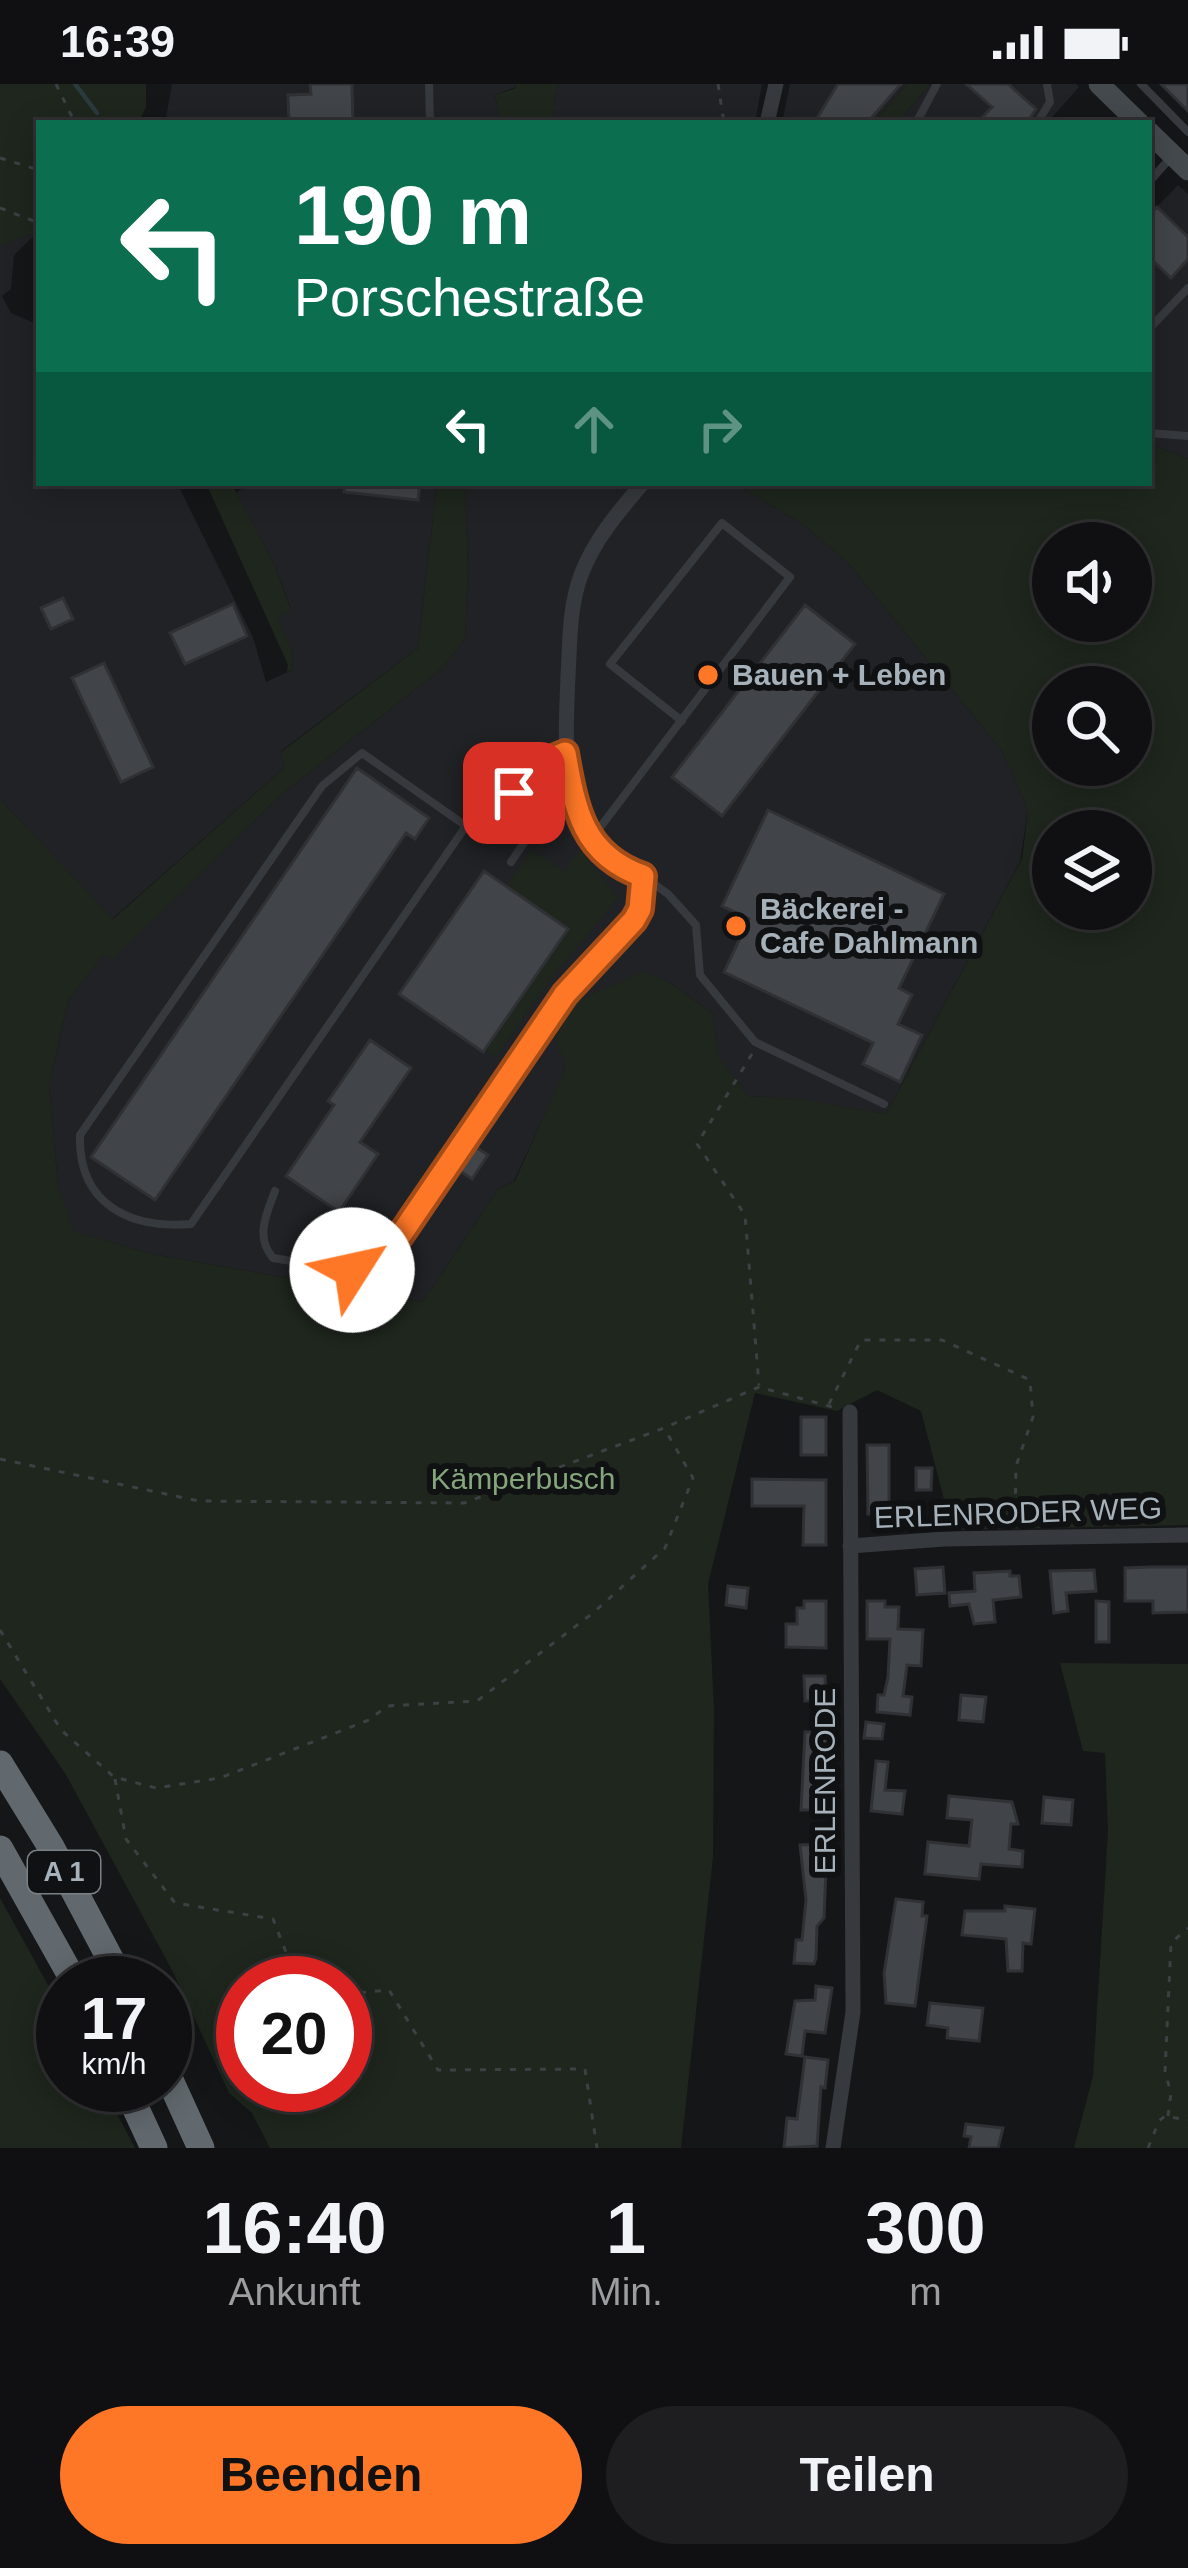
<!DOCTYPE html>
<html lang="de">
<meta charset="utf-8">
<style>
body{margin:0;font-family:Helvetica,sans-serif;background:#1e1e20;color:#f1f3f6;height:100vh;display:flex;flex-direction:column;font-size:45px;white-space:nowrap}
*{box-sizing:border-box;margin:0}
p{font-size:39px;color:#9c9d9f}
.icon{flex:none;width:66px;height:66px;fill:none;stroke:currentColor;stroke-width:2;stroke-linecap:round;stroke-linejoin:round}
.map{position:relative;height:2064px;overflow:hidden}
.panel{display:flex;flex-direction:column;background:#101012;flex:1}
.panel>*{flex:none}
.top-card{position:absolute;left:36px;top:36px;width:1116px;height:366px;border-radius:0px;box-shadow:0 6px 30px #0003,0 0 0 3px #303032;background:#0b6e4f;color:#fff;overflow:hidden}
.fabs{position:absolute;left:1032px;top:438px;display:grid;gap:24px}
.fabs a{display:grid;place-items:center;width:120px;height:120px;border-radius:50%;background:#101012;box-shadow:0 6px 30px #0003,0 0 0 3px #303032;font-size:60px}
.speed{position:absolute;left:36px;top:1872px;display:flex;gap:24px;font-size:60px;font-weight:700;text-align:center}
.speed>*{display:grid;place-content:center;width:156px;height:156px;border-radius:50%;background:#101012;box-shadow:0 6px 30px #0003,0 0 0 3px #303032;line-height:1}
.speed small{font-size:30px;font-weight:400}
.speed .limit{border:18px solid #d22;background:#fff;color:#111}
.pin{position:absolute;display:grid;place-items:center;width:102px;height:102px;color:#fff;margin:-51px;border-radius:24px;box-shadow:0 6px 18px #0006}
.me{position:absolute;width:132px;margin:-66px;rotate:55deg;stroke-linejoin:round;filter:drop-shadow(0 0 9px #0008)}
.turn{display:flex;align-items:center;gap:42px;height:252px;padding:0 60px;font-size:54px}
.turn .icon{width:156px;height:156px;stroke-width:2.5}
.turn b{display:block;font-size:84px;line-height:102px}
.lanes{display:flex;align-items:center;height:114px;padding:0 60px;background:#0003;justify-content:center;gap:60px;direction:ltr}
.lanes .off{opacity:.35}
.eta{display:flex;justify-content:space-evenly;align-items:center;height:204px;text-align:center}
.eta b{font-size:72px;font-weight:700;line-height:84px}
.action{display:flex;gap:24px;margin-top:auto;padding:24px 60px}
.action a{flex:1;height:138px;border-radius:72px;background:#fe7727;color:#111;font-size:48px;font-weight:700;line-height:138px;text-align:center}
.action a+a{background:#1e1e20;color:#f1f3f6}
.status{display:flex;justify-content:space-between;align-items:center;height:84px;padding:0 60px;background:#101012;direction:ltr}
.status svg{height:33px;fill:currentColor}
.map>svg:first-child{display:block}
.built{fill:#212225}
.green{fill:#1e261d;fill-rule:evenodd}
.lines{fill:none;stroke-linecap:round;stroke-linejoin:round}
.stream{stroke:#2b3a3d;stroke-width:4.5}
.building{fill:#414448;stroke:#2f3134;stroke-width:3}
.path{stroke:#3c4144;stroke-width:3;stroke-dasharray:6 9;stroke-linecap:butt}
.lane{stroke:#36393d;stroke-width:8}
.street{stroke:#36393d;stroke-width:15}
.secondary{stroke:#44494d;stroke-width:21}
.highway{stroke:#62696e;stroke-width:27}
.route-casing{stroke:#a54d19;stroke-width:30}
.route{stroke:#fe7727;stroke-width:21}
.poi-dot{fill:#fe7727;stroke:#101113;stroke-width:4.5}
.labels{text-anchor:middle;stroke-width:12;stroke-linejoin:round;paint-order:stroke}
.shield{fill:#101113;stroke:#798187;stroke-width:3}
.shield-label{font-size:27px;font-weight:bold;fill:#a6b1b9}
.poi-label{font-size:30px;font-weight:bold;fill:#a6b1b9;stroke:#101113;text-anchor:start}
.park-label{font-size:30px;fill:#85a57c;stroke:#101113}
.street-label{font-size:30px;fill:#a6b1b9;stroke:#101113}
</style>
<div class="status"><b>16:39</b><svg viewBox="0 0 49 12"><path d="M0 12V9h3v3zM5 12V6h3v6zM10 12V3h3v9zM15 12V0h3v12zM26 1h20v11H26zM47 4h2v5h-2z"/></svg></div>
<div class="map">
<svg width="1188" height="2064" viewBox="0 0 1188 2064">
<rect width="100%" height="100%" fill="#151618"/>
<!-- built -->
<path class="built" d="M172,0H516V3L495,11L501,39H165Z
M557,0H762L755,39H552Z
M790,0H907L873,39H782Z
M930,0H1076L1079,3L1047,39H898Z
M1178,101L1188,110V375L1149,360V131Z
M39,147L14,171L11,205L2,212L11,229L39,241V399H177L253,553L266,598L292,586L293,571L277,533L291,525L274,480L236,409L250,399H437L418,564L281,667L284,684L112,835L0,715V161Z
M465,399H735L804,441L847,478L1003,668L1028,726L1020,778L886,1030L794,1015L748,1012L718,973L712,929L672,900L643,888L571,920L552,945L567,982L514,1097L498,1105L423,1218L152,1170L73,1147L58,1102L49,1002L68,917L104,869L112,875L282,710L444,583L465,554L468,485Z"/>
<!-- green -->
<path class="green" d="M0,0H146V23L139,39H39V147L5,160L0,161Z
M516,0H557L552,39H501L495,11L516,4Z
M907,0H930L898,39H873Z
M1149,360L1188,375V1441L952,1446L921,1327L877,1306L837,1327L755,1309L708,1500L714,1626L713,1773L681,2064H270L252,2029L229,2009L173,1888L65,1689L0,1595V715L113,835L284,684L281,668L418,564L437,399H465L468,485L465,554L444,583L282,710L112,876L104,870L68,917L49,1002L58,1102L74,1147L152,1170L423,1218L498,1105L515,1097L566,982L552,945L571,920L643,887L672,900L712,929L719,973L748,1012L800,1015L886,1030L1022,775L1028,726L1003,668L847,478L804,441L735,399H1149ZM1053,459H1131V537H1053ZM1053,603H1131V681H1053ZM1053,747H1131V825H1053ZM243,1899H345V2001H243Z
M206,399H231L274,480L291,526L278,533L293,571L292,586L287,588L288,581Z
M531,766L565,788L580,766L618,814L550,896L496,973L399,910L484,787L506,802Z
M1060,1579L1188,1580V2064H1074L1093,1992L1108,1747L1105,1669L1083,1667Z
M0,1814L63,1928V2001H102L135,2064H0Z"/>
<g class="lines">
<!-- stream -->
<path class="stream" d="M75,0L97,29"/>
</g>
<!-- building -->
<path class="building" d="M310,0H352L353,39H289L288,11L311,10Z
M838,0H901L867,39H814Z
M966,0H1008L1036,25L1027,39H977L992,23Z
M1161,0H1188V27Z
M1157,123L1188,153V175L1171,194L1149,173V131Z
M345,399H420L418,416L344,408Z
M63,514L73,535L51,545L41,524Z
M233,520L247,552L185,580L170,549Z
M805,521L855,560L722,732L672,693Z
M104,579L153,683L121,698L72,594Z
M357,684L429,734L415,755L406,749L155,1116L91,1073Z
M768,726L944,810L899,904L912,911L898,940L922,951L900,998L863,980L873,959L724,888L749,835L722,822Z
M484,787L568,845L483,968L399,910Z
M370,956L411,984L360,1058L378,1070L339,1128L286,1092L334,1021L328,1017Z
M476,1063L488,1071L472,1095L460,1087Z
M801,1333H826V1371H801Z
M867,1361H889V1430H868Z
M916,1384H932L931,1406H916Z
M752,1395L826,1396V1461H803L804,1422H752Z
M943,1483L945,1509L917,1511L915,1485Z
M1150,1483H1188V1528L1153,1529V1517H1125V1484Z
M1094,1486L1096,1507L1066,1509L1068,1527L1054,1529L1050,1487Z
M1010,1487V1492H1019L1021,1513L993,1516L995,1538L974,1540L969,1520L950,1522L949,1509L975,1507L974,1489Z
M728,1502L748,1504L746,1524L726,1521Z
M804,1517H826V1564L786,1563V1540H797V1524H804Z
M867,1517H885V1523H899L898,1545L923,1546L921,1582L907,1581L903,1612L912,1613L910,1631L877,1628L878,1611H884L888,1593L890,1555H867Z
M1096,1517L1109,1518V1558H1096Z
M804,1592H825L826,1616L805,1617Z
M961,1611L986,1613L983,1638L959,1636Z
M818,1619H832V1643L818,1642Z
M866,1638L884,1640L882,1655L864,1654Z
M805,1648H827L824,1726H801Z
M876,1677L888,1678L885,1706L905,1707L902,1730L871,1727Z
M949,1712L1012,1718L1018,1740H1011L1009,1765L1023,1767L1022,1783L981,1780L979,1795L925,1790L928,1758L969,1762L972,1736L947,1734Z
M1044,1713L1073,1716L1071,1741L1042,1739Z
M827,1760L824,1834L817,1842L816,1874L814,1880L794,1879L796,1856H802L806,1816L800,1761Z
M896,1815L923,1818L922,1832H927L915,1922L886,1919L884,1889Z
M1005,1822L1035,1825L1031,1860L1023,1859L1022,1887H1008L1006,1855L962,1851L965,1827H1005Z
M816,1902L832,1904L825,1949L805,1947L802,1972L786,1970L795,1917L815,1916Z
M930,1919L983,1924L979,1957L947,1954L948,1944L927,1941Z
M805,1973L828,1976L825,2004L821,2003L817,2062L784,2064L787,2034L797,2035Z
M966,2040L1003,2044L998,2064H969L971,2053L964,2052Z"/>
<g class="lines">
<!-- path -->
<path class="path" d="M56,0L75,39
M718,0L724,39
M0,74L39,86
M0,124L39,139
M752,970L697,1060L745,1131L759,1301
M829,1320L861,1256H942L1030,1296L1033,1333L1016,1382L1015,1436
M0,1375L199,1417L464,1419L664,1344L759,1303L836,1324
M0,1546L61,1646L114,1693L156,1704L220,1694L369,1636L387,1622L477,1617L593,1529L665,1464L693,1394L664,1344
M115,1695L126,1755L175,1819L273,1835L298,1899
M345,1910L389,1906L438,1986L585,1985L597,2064
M1168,2032L1171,2009L1165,1988L1171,1859L1188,1844
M1148,2064L1159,2037L1165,2032L1188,2036"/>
<!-- lane -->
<path class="lane" d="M429,0L430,39
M1141,0L1188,48
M916,39L937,0
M1037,39L1050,18L1047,0
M1149,98L1172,72
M1149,245L1188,204
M1149,349L1188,352
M466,742L362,669L322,702L80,1051C78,1120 129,1145 191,1140L466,742L489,743L499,730
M592,754L790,493L722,439L610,580L682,637
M511,778L549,722L573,717
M644,793L668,810L696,841L700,891L755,958L884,1020
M275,1107C266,1131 255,1153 273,1174L352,1187L389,1168L565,910L634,835L640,825L643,793"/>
<!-- street -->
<path class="street" d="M767,39L776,0
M643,399C619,427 594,456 581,491C569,523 570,559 568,592C565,668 557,761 643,792
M500,730L536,681L565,669
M850,1462L944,1455L1188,1451
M833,2064L853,1928L850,1328"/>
<!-- secondary -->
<path class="secondary" d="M1099,0L1139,39
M1149,48L1188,86"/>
<!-- highway -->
<path class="highway" d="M0,1680L51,1763L123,1899
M0,1765L75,1899
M165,1985L201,2064
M125,2001L154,2064"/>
</g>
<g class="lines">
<!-- route casing -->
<g class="route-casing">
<path id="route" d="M352,1186L389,1168L565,910L634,836L640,825L643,792C583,771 575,726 565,669L536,681L514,709"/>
</g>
<!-- route -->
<use href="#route" class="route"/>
</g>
<!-- markers -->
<g class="poi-dot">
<circle cx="708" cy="591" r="12"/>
<circle cx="736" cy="842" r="12"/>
</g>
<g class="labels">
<!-- shield labels -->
<rect class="shield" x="28" y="1767" width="72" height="42" rx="9"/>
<g class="shield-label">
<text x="64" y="1797">A 1</text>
</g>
<!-- poi labels -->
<g class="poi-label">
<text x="732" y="601">Bauen + Leben</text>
<text x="760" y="835">Bäckerei -<tspan x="760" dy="34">Cafe Dahlmann</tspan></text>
</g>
<!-- park labels -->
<g class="park-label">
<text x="523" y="1405">Kämperbusch</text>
</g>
<!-- street labels -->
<g class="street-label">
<text transform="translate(1018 1429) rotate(-2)" y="10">ERLENRODER WEG</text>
<text transform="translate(825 1697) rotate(-90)" y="10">ERLENRODE</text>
</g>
</g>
</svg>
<div class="fabs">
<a><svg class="icon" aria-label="sound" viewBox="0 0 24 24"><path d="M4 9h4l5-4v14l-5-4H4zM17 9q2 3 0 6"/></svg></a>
<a><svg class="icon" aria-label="search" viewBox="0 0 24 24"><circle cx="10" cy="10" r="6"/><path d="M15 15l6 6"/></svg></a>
<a><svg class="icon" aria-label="layers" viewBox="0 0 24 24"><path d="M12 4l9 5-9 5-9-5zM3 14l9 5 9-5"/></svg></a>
</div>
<div class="speed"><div>17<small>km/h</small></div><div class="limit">20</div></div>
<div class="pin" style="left:514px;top:709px;background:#d93025"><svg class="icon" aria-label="arrive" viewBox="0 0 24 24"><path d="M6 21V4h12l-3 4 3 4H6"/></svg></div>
<svg class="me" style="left:352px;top:1186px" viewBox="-20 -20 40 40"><circle r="19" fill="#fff"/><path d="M0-13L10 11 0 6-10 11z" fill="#fe7727"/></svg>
<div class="top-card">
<div class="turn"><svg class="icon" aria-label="left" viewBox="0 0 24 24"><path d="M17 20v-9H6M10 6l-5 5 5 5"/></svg><div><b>190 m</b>Porschestraße</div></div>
<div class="lanes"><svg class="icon" aria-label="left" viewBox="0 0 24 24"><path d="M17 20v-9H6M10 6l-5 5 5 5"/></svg><svg class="icon off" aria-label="ahead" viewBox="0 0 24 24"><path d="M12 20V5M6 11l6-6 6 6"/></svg><svg class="icon off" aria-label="right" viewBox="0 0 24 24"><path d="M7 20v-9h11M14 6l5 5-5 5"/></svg></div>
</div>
</div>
<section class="panel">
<div class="eta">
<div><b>16:40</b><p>Ankunft</p></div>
<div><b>1</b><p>Min.</p></div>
<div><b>300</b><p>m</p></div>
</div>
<div class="action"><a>Beenden</a><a>Teilen</a></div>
</section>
